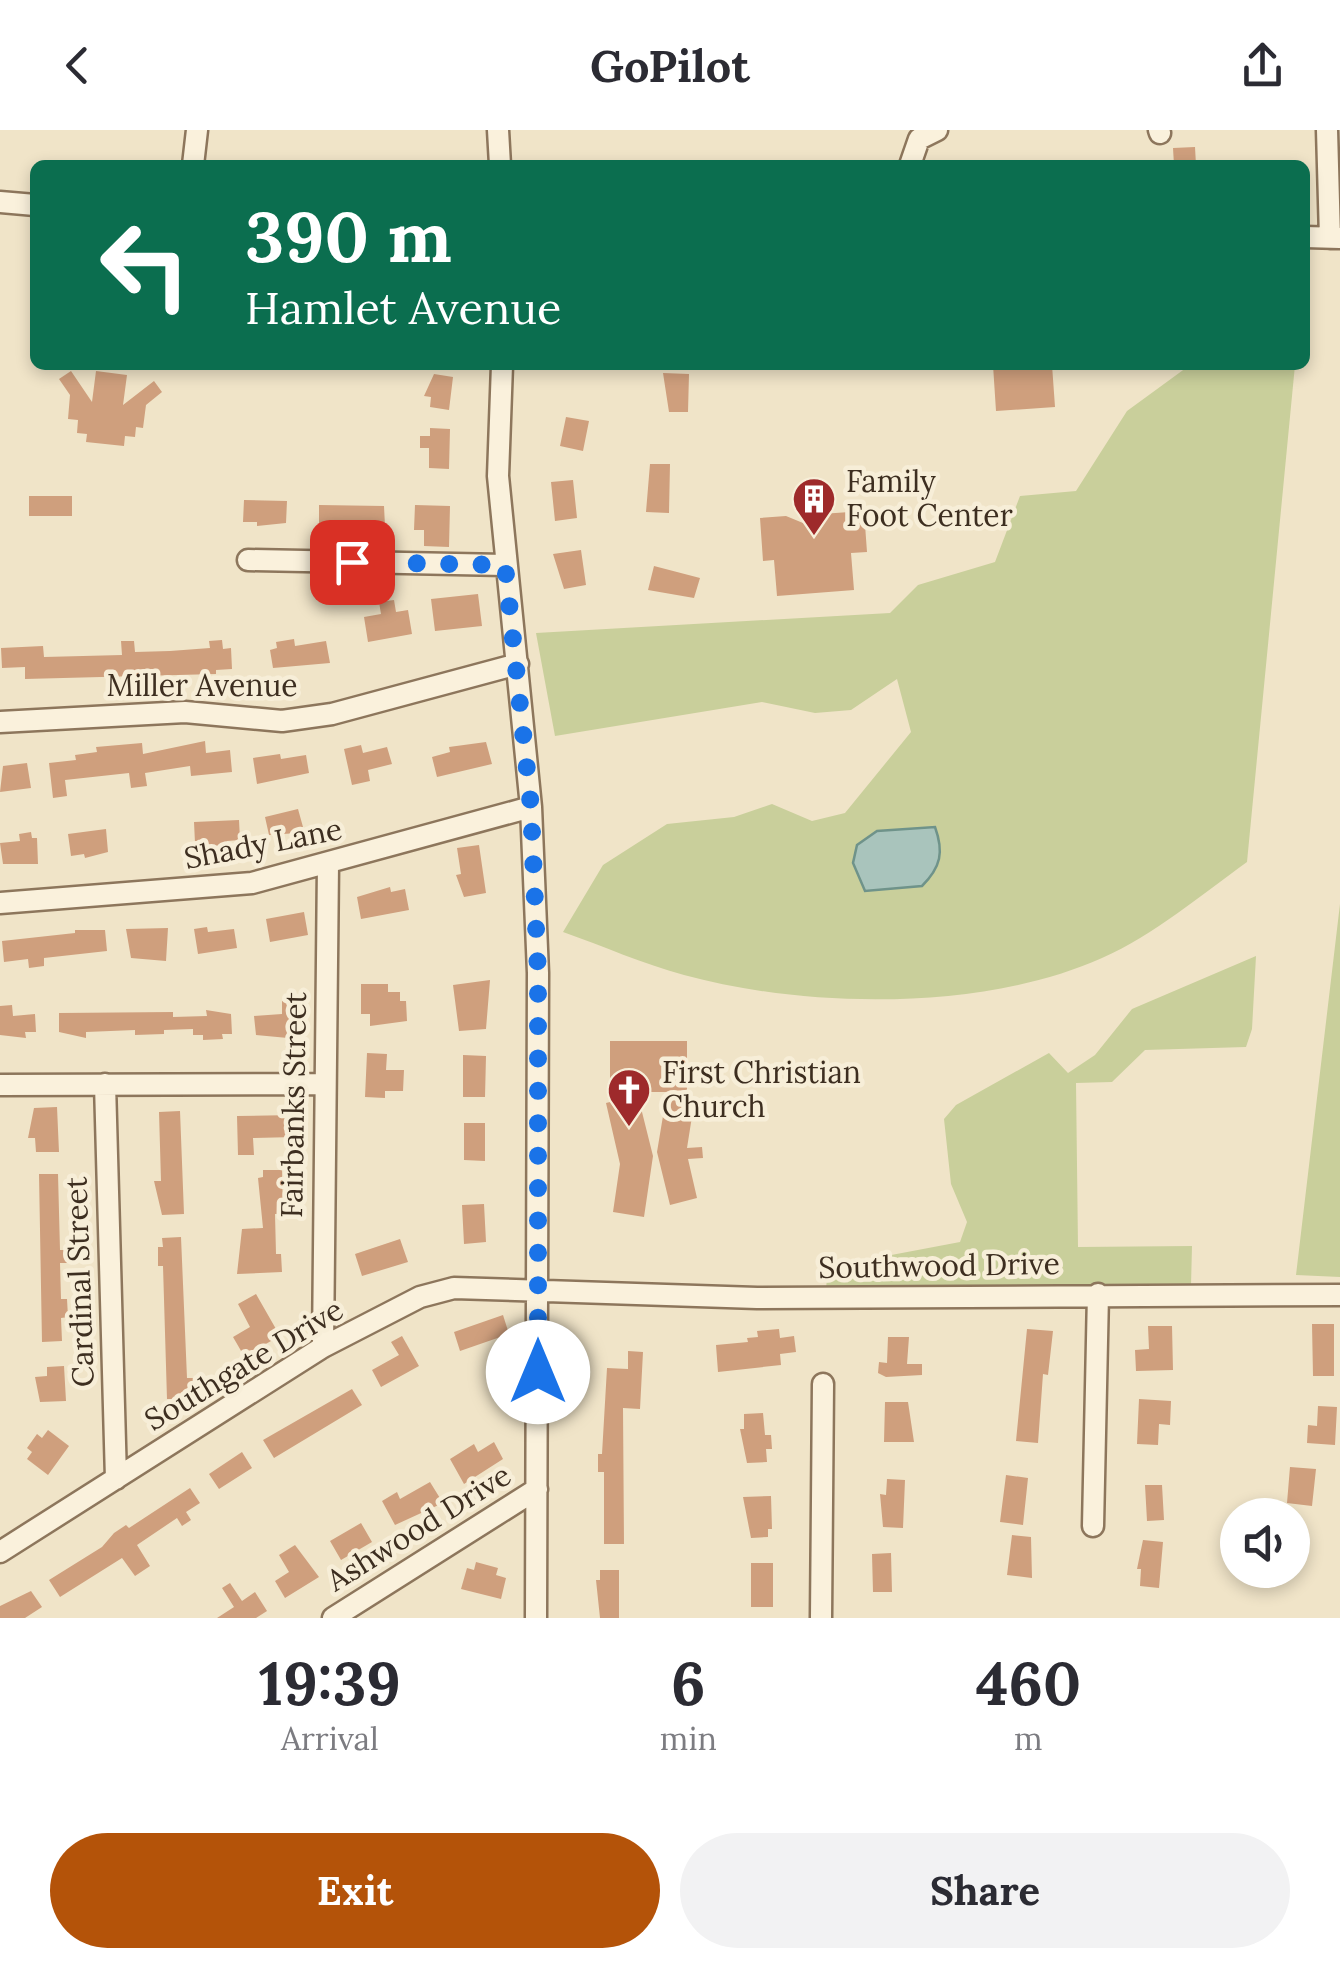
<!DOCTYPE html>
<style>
body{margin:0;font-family:Lora,serif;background:#f2f2f3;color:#2b2b33;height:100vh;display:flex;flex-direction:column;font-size:38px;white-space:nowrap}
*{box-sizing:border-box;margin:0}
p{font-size:32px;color:#7c7c81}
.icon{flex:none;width:55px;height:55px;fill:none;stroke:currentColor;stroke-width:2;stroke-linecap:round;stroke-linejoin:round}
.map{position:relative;height:1488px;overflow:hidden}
.drawer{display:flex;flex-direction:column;background:#fff;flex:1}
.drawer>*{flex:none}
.guide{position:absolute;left:30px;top:30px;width:1280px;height:210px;border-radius:15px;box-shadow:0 5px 15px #0003;background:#0b6e4f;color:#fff;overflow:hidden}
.controls{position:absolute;left:1220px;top:1368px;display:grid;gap:20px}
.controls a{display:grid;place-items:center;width:90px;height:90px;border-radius:50%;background:#fff;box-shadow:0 5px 15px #0003;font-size:50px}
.pin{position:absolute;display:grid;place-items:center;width:85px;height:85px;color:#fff;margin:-42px;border-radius:20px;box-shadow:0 5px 15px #0006}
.me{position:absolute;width:110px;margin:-55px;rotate:0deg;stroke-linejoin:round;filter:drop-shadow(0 0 8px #0008)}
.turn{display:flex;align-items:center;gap:35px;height:210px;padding:0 50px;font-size:45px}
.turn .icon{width:130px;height:130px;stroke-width:2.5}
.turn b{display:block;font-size:70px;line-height:85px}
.eta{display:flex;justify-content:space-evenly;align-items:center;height:170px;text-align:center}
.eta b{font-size:60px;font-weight:700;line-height:70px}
.button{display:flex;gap:20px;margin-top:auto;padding:20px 50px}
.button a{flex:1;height:115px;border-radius:60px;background:#b45309;color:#fff;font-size:40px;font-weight:700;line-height:115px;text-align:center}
.button a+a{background:#f2f2f3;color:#2b2b33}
header{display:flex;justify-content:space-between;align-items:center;height:130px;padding:0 50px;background:#fff;font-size:45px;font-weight:700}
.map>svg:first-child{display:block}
.green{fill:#c9cf9b}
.water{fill:#a9c4bc;stroke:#6f938a;stroke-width:2.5}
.building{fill:#cf9f7d}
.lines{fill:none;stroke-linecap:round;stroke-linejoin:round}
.minor-casing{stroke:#8d765c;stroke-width:25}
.minor{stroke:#faf1dc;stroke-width:20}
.route{stroke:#1a73e8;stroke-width:18;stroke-dasharray:0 32.4}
.labels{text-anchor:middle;stroke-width:9;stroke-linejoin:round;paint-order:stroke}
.poi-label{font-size:30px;fill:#3d2e20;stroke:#f7eed8;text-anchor:start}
.street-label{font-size:30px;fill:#3d2e20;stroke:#f7eed8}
</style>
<header><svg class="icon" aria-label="back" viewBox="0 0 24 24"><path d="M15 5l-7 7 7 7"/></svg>GoPilot<svg class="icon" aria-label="share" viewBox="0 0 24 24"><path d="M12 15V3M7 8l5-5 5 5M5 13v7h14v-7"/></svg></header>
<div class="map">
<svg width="1340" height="1488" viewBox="0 0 1340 1488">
<rect width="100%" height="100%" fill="#f0e4c8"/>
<!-- green -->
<path class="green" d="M1190,235H1295L1247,732C1201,765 1154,805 1102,828C984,881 808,879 684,845C643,834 603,816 563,802L603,735L667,694L734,687L772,674L812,691L845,683L911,602L897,549L851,580L815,583L762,572L555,606L536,503L890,483L918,455L995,432L1020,366L1076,361L1127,281Z
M1340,774V1147L1296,1145Z
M1256,826L1252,899L1246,917L1145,920L1112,952L1076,953L1078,1117L1192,1116L1191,1156L826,1159L828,1137L960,1112L967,1092L951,1054L944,989L956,975L1049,923L1068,943L1095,925L1132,879Z"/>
<!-- water -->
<path class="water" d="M935,697C944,722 941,737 922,756L865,761L853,733L857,715L877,701Z"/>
<!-- building -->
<path class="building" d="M1195,17L1196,35H1174L1173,18Z
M993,235H1052L1055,277L996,281Z
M71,241L92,272L96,241L127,245L123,275L154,251L162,262L146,275L143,298L136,297L135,307L125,306L124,316L86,312L87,304L77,303L78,290L68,289L70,265L59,249Z
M663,243L689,244L688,282H669Z
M434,244L453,247L449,280L430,277L431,267L424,266Z
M566,287L589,291L583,321L560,316Z
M430,298L450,299L449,339L429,338V318H420V306H430Z
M650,334H670L669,383L646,382Z
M573,350L577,388L555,391L551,352Z
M29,366H72V386H29Z
M244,370L287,371L286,393L257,396V392H243Z
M820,373L821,384L864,381L867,422L851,423L854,460L777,466L774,430L763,431L760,388L786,386L803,393L801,374Z
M319,375L384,376L385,396L363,399V395L319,393Z
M415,375L450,376L449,417L424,416V400H414Z
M581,420L586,455L564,459L553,424Z
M654,436L700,448L694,468L648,460Z
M478,464L482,496L435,501L431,469Z
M394,470L396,482L408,480L412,504L368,512L364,487L381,484L379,472Z
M294,509L295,516L326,511L330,533L273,538L270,520L277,518L276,512Z
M222,510L223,519L231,518L232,539L216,540V544L25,549V537L2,538L1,518L43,516L44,527L122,525L121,511H134L135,522L170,521L210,518L209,511Z
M205,611L206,623L230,620L232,642L191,646L190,636L145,643L147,656L131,658L129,643L65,650L67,666L53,668L49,633L76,630L75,625L97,622L96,617L142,613L143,624Z
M486,612L492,634L437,647L432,627L450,622L449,617Z
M361,615L363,623L387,617L392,634L368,640L370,651L352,655L344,619Z
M280,624L281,629L306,625L309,643L257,654L253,628Z
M27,633L31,658L0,662L3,636Z
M298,679L303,697L296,699L297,703L269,705L265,687Z
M239,690L240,710L227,711V717L195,713L194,692Z
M106,699L108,722L85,728L84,724L71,726L68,704Z
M31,702L32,708H37L38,734H3L0,713L20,711L19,704Z
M479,715L486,763L464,767L456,745L461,744L457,718Z
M390,757L391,762L405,759L409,780L361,789L357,767Z
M304,782L308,805L270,812L266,789Z
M207,797L208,802L234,799L237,818L198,824L194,799Z
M168,798L166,831L131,828L126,799Z
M75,800H105L107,821L44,828V836L29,838L28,829L4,832L2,811L75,803Z
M490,850L486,899L459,901L453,855Z
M361,854H388V862H400V871H406L407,891L370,896V884H361Z
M282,871H292L293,884H301L302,901L288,902V908L256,905L254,886L282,884Z
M12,875L13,886L35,884L36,902H25L26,908L0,905V876Z
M206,880L231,884L232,904H222L223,909L203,910V905H193V899L164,900V904L135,905V900L86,902V908L59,902V883L173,882V887L207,886Z
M610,911H687V979L693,980L687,1018L702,1017L703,1028L688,1029L697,1068L670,1075L657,1022L667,962H637L653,1026L644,1087L613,1082L620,1034L606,973L610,972Z
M367,923L387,924L386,940H404L403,961H385V968L365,967Z
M463,925L486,926L485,967H463Z
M57,977L59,1022H36L35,1008H28L34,978Z
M180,981L184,1084L162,1085L154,1051H161L159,982Z
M295,985V1007L253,1008L254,1025H238L237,986Z
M464,993H485V1031L464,1030Z
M263,1040H282L283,1084H275L276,1124H281L282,1142L237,1144L242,1099L263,1098L258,1048L263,1047Z
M39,1044H58L60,1120H67V1133H60L61,1169H67L68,1187L61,1188L62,1211L42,1212Z
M484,1074L486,1112L464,1114L462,1075Z
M181,1107L187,1248H195L196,1260H187V1269H167L163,1136H158V1117H163L162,1108Z
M400,1109L408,1132L362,1146L355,1124Z
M256,1164L280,1206L244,1226L233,1207L250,1197L238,1174Z
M503,1185L509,1204L460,1221L454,1202Z
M1312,1194H1334V1246H1313Z
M1148,1196H1172L1173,1240L1136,1241L1135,1220L1149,1219Z
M779,1199L780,1208L794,1206L796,1222L780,1224L781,1235L718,1242L716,1215L748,1212L747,1208L758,1207L757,1201Z
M1027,1199L1053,1201L1048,1245L1043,1244L1038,1313L1016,1311Z
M402,1206L419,1236L381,1257L372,1240L399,1225L391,1212Z
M888,1207H909L907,1234H922V1245L886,1247L878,1243L879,1232L887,1233Z
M628,1221L643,1222L640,1279L623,1278L624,1414H604V1342H598V1324H602L607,1238L628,1239Z
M64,1236L66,1271L40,1272L35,1247L47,1246V1237Z
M352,1259L362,1275L274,1328L263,1310Z
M1139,1269L1171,1271L1170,1295L1159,1294L1158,1315L1137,1314Z
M885,1272H908L914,1312H884Z
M1318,1276L1337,1277L1335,1315L1307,1313L1308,1295L1317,1296Z
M763,1283L765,1305H771L772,1319H766L767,1332L747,1333L740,1299H744V1284Z
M48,1300L69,1316L48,1345L27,1329L32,1322L27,1318L37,1304L42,1308Z
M494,1312L503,1329L464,1354L450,1329L474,1314L478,1322Z
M242,1322L252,1338L219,1359L209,1344Z
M1290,1337L1316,1339L1312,1376L1287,1373Z
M1006,1345L1028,1348L1023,1395L1000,1392Z
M887,1349L905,1350L903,1398L883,1397L880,1364L886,1365Z
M430,1352L443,1373L395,1395L382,1371L397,1362L400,1369Z
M1145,1355H1162L1164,1390L1147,1391Z
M190,1358L200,1373L186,1382L191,1390L182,1396L177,1388L137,1415L150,1436L135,1446L122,1428L60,1467L49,1450L102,1417L114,1403L126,1395L129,1398Z
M771,1366L772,1399H768V1407L751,1408L743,1367Z
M361,1393L372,1412L341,1430L330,1411Z
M1012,1405L1031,1407L1032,1448L1007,1445Z
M1143,1410L1163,1412L1159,1458L1140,1456L1141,1439H1137Z
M295,1415L319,1447L285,1468L275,1451L289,1442L279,1425Z
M891,1423L892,1462H873L872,1424Z
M476,1432L498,1438L496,1445L506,1448L501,1469L461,1459L467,1438L474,1440Z
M751,1433H773V1477H751Z
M600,1440H619V1488H600L596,1450H600Z
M230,1453L242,1471L255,1462L267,1481L256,1488H217L234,1477L222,1458Z
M31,1461L42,1477L25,1488H0V1476Z"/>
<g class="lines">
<!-- minor casing -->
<g class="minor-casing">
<path id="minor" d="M498,0L500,35
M1159,0L1160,3
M1327,0L1330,108
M193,35L197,0
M910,35L919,9L937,0
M0,72L35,75
M1305,107L1340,108
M502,235L498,346L531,677L538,843L536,1488
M248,430L505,435
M0,592L185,582L282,591L332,584L518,534
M0,773L252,753L531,677
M105,954L116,1349
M0,955L323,954
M323,1217L328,734
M1093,1396L1098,1164
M0,1422L323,1217L420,1167L454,1158L757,1168L1340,1165
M333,1488L537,1359
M821,1488L823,1254"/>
</g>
<!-- minor -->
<use href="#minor" class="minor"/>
</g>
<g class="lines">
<!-- route -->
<path class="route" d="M352,432L505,435L531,677L538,844V1242"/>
</g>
<!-- icons -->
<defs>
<g id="building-pin" transform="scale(2.25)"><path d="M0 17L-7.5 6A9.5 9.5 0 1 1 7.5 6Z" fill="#9e2a2b" stroke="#f7eed8"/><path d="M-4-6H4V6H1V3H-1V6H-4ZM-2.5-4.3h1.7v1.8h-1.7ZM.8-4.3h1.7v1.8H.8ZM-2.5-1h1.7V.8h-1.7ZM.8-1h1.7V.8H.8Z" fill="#fff"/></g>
<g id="church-pin" transform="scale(2.25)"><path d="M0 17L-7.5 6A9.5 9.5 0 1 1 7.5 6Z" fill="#9e2a2b" stroke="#f7eed8"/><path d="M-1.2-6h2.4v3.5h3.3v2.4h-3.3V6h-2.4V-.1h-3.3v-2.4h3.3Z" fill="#fff"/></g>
</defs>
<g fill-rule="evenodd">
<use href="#building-pin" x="814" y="369"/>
<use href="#church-pin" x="629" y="960"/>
</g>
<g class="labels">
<!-- poi labels -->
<g class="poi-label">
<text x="846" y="362">Family<tspan x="846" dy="34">Foot Center</tspan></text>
<text x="662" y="953">First Christian<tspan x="662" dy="34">Church</tspan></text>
</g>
<!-- street labels -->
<g class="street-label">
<text x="202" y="566">Miller Avenue</text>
<text transform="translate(263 714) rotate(-11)" y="10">Shady Lane</text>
<text transform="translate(294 975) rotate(-89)" y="10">Fairbanks Street</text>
<text transform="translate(939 1136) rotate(-1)" y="10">Southwood Drive</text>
<text transform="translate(80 1152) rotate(-92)" y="10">Cardinal Street</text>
<text transform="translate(244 1235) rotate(-31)" y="10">Southgate Drive</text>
<text transform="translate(419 1398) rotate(-32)" y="10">Ashwood Drive</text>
</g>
</g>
</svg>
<div class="controls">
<a><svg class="icon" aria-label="sound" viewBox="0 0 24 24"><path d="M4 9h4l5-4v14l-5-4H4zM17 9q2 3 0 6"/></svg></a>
</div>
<div class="pin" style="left:352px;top:432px;background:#d93025"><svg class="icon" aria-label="arrive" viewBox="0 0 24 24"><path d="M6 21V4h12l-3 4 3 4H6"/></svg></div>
<svg class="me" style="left:538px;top:1242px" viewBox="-20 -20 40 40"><circle r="19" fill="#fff"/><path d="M0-13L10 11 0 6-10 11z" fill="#1a73e8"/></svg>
<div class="guide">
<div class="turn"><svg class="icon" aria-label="left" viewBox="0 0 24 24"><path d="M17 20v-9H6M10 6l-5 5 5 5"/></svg><div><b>390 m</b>Hamlet Avenue</div></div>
</div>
</div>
<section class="drawer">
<div class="eta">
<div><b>19:39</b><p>Arrival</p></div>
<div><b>6</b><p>min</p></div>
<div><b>460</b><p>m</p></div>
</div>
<div class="button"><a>Exit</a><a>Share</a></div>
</section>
